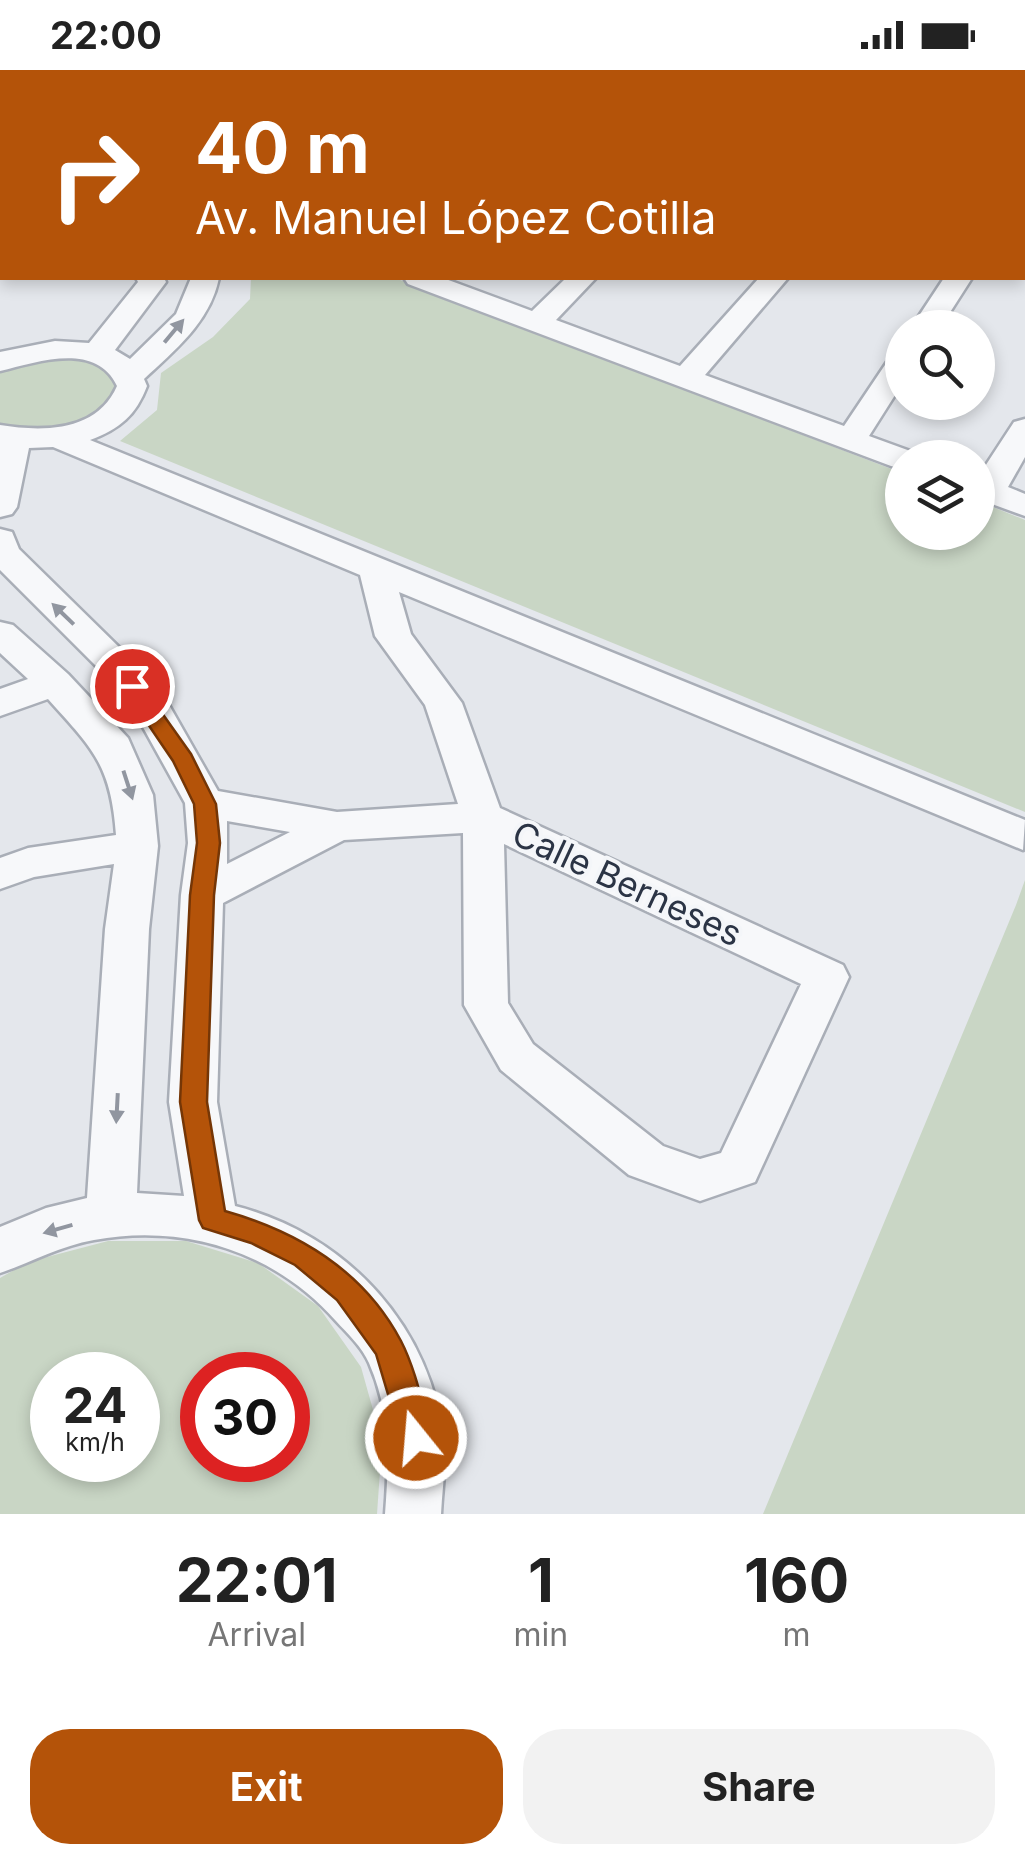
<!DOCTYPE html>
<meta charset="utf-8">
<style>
body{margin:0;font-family:Inter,sans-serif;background:#f2f2f2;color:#222;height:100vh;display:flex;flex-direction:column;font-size:38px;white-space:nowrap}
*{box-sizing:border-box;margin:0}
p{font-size:32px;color:#767676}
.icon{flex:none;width:55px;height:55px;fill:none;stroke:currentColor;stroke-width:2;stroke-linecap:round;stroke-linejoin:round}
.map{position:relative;height:1444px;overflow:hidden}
.panel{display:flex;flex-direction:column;background:#fff;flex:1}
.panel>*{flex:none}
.guide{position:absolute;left:0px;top:0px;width:1025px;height:210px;box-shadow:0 5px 15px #0003;background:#b45309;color:#fff;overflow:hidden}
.buttons{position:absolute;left:885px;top:240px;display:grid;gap:20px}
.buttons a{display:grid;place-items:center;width:110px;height:110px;border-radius:50%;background:#fff;box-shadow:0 5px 15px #0003;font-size:50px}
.speed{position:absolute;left:30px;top:1282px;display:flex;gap:20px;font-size:50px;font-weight:700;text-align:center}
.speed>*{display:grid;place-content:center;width:130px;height:130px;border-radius:50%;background:#fff;box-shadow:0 5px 15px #0003;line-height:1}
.speed small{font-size:25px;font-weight:400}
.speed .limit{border:15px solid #d22;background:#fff;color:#111}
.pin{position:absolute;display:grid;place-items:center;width:85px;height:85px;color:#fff;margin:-42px;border:5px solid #fff;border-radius:50%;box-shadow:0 2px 10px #0007}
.me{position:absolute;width:110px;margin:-55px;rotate:343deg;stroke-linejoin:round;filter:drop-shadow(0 0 8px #0008)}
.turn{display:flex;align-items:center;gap:35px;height:210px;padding:0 30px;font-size:45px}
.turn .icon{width:130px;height:130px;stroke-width:2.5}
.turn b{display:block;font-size:70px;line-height:85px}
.eta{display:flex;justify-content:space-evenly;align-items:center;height:170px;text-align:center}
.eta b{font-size:60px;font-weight:700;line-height:70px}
.action{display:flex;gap:20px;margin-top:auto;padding:20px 30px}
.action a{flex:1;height:115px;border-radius:40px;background:#b45309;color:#fff;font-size:40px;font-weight:700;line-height:115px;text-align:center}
.action a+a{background:#f2f2f2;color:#222}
.status{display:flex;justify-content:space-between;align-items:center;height:70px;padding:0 50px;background:#fff;direction:ltr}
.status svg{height:28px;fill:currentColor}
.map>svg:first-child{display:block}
.green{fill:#c9d6c5;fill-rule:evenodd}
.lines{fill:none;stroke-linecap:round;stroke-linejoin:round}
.street-casing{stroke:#a9aeb7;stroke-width:5}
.street{fill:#f7f8fa;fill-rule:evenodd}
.oneway{fill:#9196a0}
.route{fill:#b45309;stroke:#753606;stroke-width:2.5}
.labels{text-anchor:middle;stroke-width:8;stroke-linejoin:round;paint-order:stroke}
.street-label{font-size:35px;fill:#2b3445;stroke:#f4f6f9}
</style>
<div class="status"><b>22:00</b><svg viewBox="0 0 49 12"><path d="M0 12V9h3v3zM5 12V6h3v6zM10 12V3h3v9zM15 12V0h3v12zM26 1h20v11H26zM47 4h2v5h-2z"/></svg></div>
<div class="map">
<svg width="1025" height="1444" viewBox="0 0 1025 1444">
<rect width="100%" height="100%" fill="#e4e7ec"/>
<!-- green -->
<path class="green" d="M609,0H1025V186L1022,2H606Z
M251,208H395L902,403V462H978V431L1025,450V742L120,371L157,340L161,303L213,267L250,229Z
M74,286L109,297L121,318L88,352L43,362L0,357V300L26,290Z
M1025,810V1444H763L1016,835Z
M108,1171H186L258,1193L318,1236L361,1297L382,1372L377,1444H0V1208L28,1192ZM52,1305H138V1390H52ZM202,1305H288V1390H202Z"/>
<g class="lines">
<!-- street casing -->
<g class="street-casing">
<path id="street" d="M361,0H392L394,2H363Z
M0,43H2V58H0Z
M136,208H164L166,212L115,280L130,289L176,244L191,208H219C210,252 175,280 144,309L147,316C136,345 120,359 90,370L1025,750L1023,780L399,522L411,564L462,633L500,738L843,895L849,907L755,1112L700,1131L629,1105L501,1000L464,935L463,763L344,770L223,833L217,1032L235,1136C347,1164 434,1259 444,1375C446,1398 442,1421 441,1444H385C389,1391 391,1343 369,1293C362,1277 348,1264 336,1251C275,1182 185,1153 94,1170C60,1176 32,1192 0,1203V1157L46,1138L87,1128L105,859L114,794L34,807L0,819V788L28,778L116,765C111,695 93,679 48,629L0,646V619L28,609L0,583V552L13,555L68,604L128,668L153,725L158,776L149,859L137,1123L184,1126L169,1032L181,825L188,773L185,733L139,650L97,597L0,500V459L12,462L19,479L123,581L169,635L218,721L337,742L458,734L425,635L375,566L360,505L53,377L29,378L17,437L12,444L0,447V355C43,362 97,362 117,316C96,271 37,292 0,301V282L55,271L89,273L138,212ZM227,751L290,762L227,794ZM504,774L801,914L721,1083L700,1089L663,1076L533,974L508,933Z
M404,208H443L532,241L566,208H596L556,250L680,296L759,208H788L705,305L844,356L891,286L902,283V314L869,366L913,382L917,388H902V399L891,396L408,214Z
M944,208H972L940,258H911Z
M1025,349V387L1008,417L1025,424V446L978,429V407L1014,352Z"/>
</g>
<!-- street -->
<use href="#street" class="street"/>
</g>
<!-- one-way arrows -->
<defs><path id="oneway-solid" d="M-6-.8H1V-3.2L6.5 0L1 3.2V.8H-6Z" transform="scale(2.5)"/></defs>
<g class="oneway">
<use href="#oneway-solid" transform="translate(174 261) rotate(-50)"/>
<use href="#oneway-solid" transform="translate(63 544) rotate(-136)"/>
<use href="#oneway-solid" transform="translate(128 715) rotate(72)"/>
<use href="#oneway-solid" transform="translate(117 1038) rotate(93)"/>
<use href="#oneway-solid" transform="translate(58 1159) rotate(164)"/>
</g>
<!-- route -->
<path class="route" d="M132,610L140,612L191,684L216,734L220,773L214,825L207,1032L225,1141C299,1162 364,1201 401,1271C416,1300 423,1337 432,1368L428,1378L416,1383L405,1378L401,1368L376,1284L337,1230L295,1195L251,1173L203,1158L199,1150L180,1032L190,825L197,773L194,734L173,691L122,616Z"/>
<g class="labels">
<!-- street labels -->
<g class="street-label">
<text transform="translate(627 814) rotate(25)" y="12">Calle Berneses</text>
</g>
</g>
</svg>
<div class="buttons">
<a><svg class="icon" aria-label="search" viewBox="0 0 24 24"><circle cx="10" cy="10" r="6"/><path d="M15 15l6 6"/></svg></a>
<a><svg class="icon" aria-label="layers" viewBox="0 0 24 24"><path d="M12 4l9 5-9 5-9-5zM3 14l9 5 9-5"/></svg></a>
</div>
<div class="speed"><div>24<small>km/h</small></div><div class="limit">30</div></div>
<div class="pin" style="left:132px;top:616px;background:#d93025"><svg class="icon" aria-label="arrive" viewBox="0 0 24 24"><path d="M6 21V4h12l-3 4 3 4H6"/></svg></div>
<svg class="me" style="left:416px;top:1368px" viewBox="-20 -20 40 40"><circle r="17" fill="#b45309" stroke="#fff" stroke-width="3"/><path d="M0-11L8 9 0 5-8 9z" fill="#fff"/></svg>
<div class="guide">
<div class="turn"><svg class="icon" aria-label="right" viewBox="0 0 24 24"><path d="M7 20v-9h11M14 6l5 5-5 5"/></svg><div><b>40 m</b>Av. Manuel López Cotilla</div></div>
</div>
</div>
<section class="panel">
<div class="eta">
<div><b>22:01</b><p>Arrival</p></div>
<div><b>1</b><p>min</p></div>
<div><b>160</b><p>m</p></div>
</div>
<div class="action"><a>Exit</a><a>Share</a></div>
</section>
